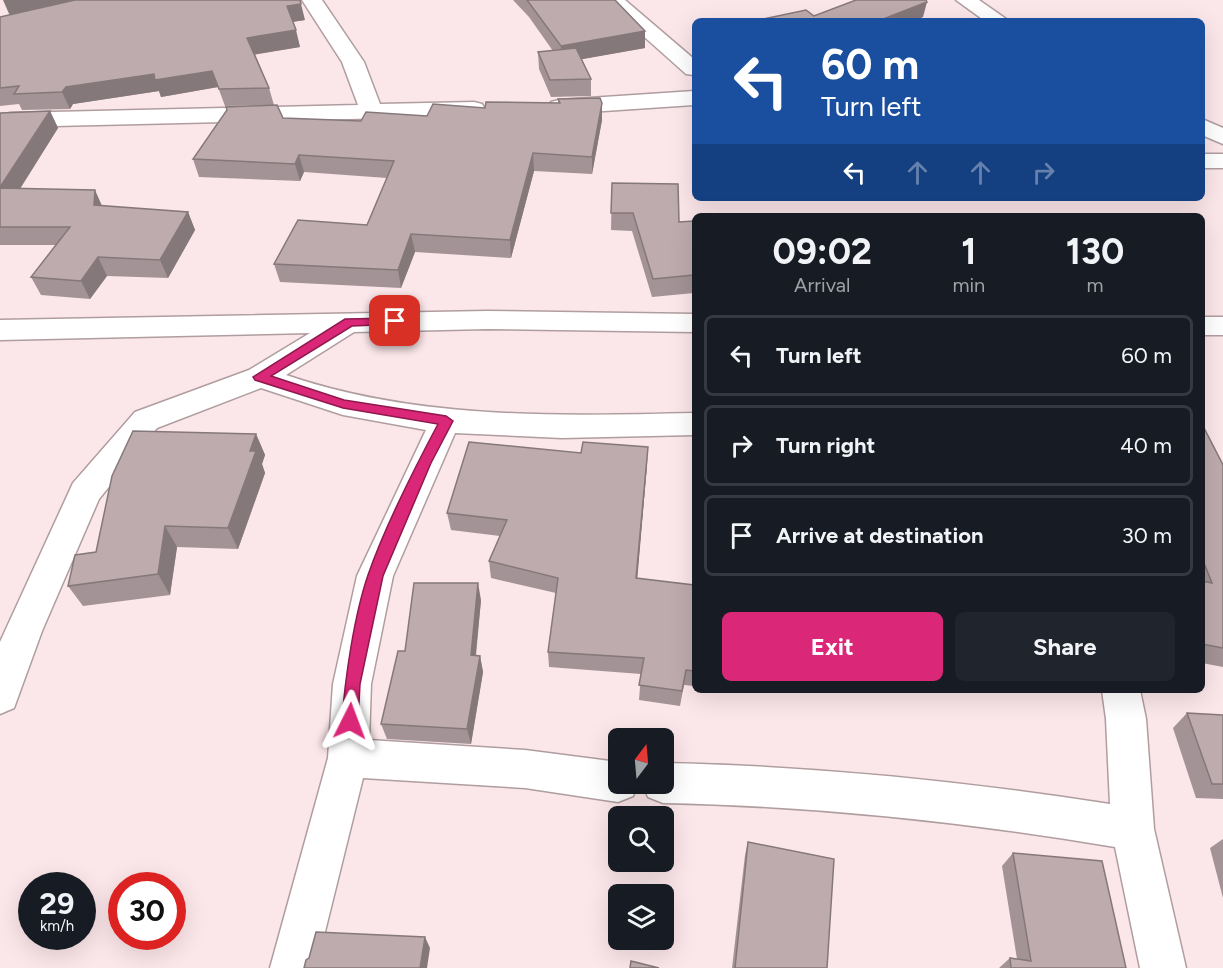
<!DOCTYPE html>
<style>
body{margin:0;font-family:Figtree,sans-serif;background:#20242c;color:#f1f3f6;height:100vh;display:flex;flex-direction:column;font-size:22px;white-space:nowrap}
*{box-sizing:border-box;margin:0}
p{font-size:20px;color:#9ea1a6}
.icon{flex:none;width:33px;height:33px;fill:none;stroke:currentColor;stroke-width:2;stroke-linecap:round;stroke-linejoin:round}
.map{position:relative;flex:1;overflow:hidden}
.side{position:absolute;left:692px;top:213px;width:513px;height:480px;display:flex;flex-direction:column;background:#171b24;border-radius:9px;box-shadow:0 6px 24px #0002}
.side>*{flex:none}
.guide{position:absolute;left:692px;top:18px;width:513px;height:183px;border-radius:9px;box-shadow:0 6px 24px #0002;background:#1a4fa0;color:#fff;overflow:hidden}
.needle{width:39px;rotate:16deg}
.controls{position:absolute;left:608px;top:728px;display:grid;gap:12px}
.controls a{display:grid;place-items:center;width:66px;height:66px;border-radius:9px;background:#171b24;box-shadow:0 6px 24px #0002;font-size:30px}
.speed{position:absolute;left:18px;top:872px;display:flex;gap:12px;font-size:30px;font-weight:700;text-align:center}
.speed>*{display:grid;place-content:center;width:78px;height:78px;border-radius:50%;background:#171b24;box-shadow:0 6px 24px #0002;line-height:1}
.speed small{font-size:15px;font-weight:400}
.speed .limit{border:9px solid #d22;background:#fff;color:#111}
.pin{position:absolute;display:grid;place-items:center;width:51px;height:51px;color:#fff;margin:-26px;border-radius:12px;box-shadow:0 3px 9px #0006}
.me{position:absolute;width:66px;margin:-33px;rotate:3deg;stroke-linejoin:round;filter:drop-shadow(0 0 4px #0008)}
.turn{display:flex;align-items:center;gap:21px;height:126px;padding:0 30px;font-size:27px}
.turn .icon{width:78px;height:78px;stroke-width:2.5}
.turn b{display:block;font-size:42px;line-height:51px}
.lanes{display:flex;align-items:center;height:57px;padding:0 30px;background:#0003;justify-content:center;gap:30px;direction:ltr}
.lanes .off{opacity:.35}
.eta{display:flex;justify-content:space-evenly;align-items:center;height:102px;text-align:center}
.eta b{font-size:36px;font-weight:700;line-height:42px}
.cta{display:flex;gap:12px;margin-top:auto;padding:12px 30px}
.cta a{flex:1;height:69px;border-radius:9px;background:#db2777;color:#fff;font-size:24px;font-weight:700;line-height:69px;text-align:center}
.cta a+a{background:#20242c;color:#f1f3f6}
ul{padding:0;list-style:none}
li{display:flex;align-items:center;gap:18px;height:81px;margin:0 12px 9px;padding:0 18px;border:3px solid #363941;border-radius:9px}
li div{flex:1}
li b{display:block;font-size:22px}
li em{font-style:normal}
.map>svg:first-child{display:block}
.lines{fill:none;stroke-linecap:round;stroke-linejoin:round}
.street-casing{stroke:#b09d9f;stroke-width:3}
.secondary-casing{stroke:#b09d9f;stroke-width:3}
.street{fill:#fff;fill-rule:evenodd}
.secondary{fill:#fff;fill-rule:evenodd}
.wall{fill:#a39396}
.shaded-wall{fill:#85787a}
.building{fill:#beabae;stroke:#85787a;stroke-width:1.5}
.route{fill:#db2777;stroke:#8e194d;stroke-width:1.5}
</style>
<div class="map">
<svg width="1223" height="968" viewBox="0 0 1223 968">
<rect width="100%" height="100%" fill="#fbe6e9"/>
<g class="lines">
<!-- street casing -->
<g class="street-casing">
<path id="street" d="M302,0H322L364,62L380,104L474,102L482,104L485,109L482,114L474,116L12,127L0,130V116L10,113L358,105L342,62Z
M603,0H625L694,59V75L686,74Z
M694,91V105L559,114L551,112L548,107L551,102L559,100Z
M1202,154H1223V168H1202Z
M487,311L694,314V332L487,329L354,332L286,375C418,420 556,416 694,413V435L562,438L455,433L393,576L371,684L369,740L525,750L618,762V783H638L633,796L618,802L525,788L363,778L316,968H270L328,758L333,684L357,576L426,430L343,415L261,388L157,428L99,499L42,631L14,708L0,714V642L73,483L135,412L249,370L310,333L0,340V320Z
M1202,317H1223V335H1202Z
M1102,690H1140L1146,719L1154,829L1186,968H1140L1115,847C966,822 815,806 663,803L648,797L642,783H663V763C813,766 962,781 1110,804L1106,719Z"/>
</g>
<!-- secondary casing -->
<g class="secondary-casing">
<path id="secondary" d="M956,0H979L1009,21H985Z
M1202,119L1223,128V144L1202,135Z"/>
</g>
<!-- street -->
<use href="#street" class="street"/>
<!-- secondary -->
<use href="#secondary" class="secondary"/>
</g>
<!-- wall -->
<path class="wall" d="M513,0H615L645,48L581,59L591,79V96L551,97L539,69L538,52L553,51L529,17Z
M0,17L305,20L293,22L300,47L255,54L269,88L274,105L225,106L218,87L161,97L159,91L73,104L70,109L22,110L19,104L0,106Z
M558,99L602,103V120L592,174L534,171L511,258L415,252L401,288L280,282L274,264L367,225L387,178L304,172L300,181L199,177L193,159L283,118L361,121L427,116L485,108L558,103Z
M50,111L58,128L20,189L102,206L188,212L195,230L168,278L107,276L90,299L41,295L31,277L56,245H0V113Z
M612,183L679,222L694,221V293L652,297L632,231L611,230Z
M1202,424L1223,465V667L1202,663Z
M256,434L265,455L262,464L265,473L238,549L177,547L170,595L83,606L68,586L96,552Z
M647,465L637,578L694,585V686L684,685L680,706L639,700L641,674L549,667L548,652L556,593L491,578L489,561L500,536L451,530L447,513Z
M481,600L476,656H480L483,672L471,744L387,739L381,724L405,651Z
M1187,713L1223,715V799L1196,798L1173,728Z
M1223,839V898L1210,848Z
M748,842L827,968H732L745,855Z
M1013,853L1126,968H999L1010,958L1017,959L1002,866Z"/>
<!-- shaded-wall -->
<path class="shaded-wall" d="M3,0H83L10,16Z
M927,2L923,17L914,21H885L886,18Z
M301,4L305,20L291,22L287,6Z
M296,30L300,47L252,55L247,38Z
M645,31V48L561,63V46Z
M212,71L218,87L161,97L159,91L73,104L70,109L62,92L66,87L154,74Z
M602,103V120L592,174V157Z
M50,111L58,128L9,206L0,190V187Z
M533,153L534,171L511,258L510,240Z
M299,155L304,172L300,181L295,164Z
M95,190L103,208L94,205Z
M188,212L195,230L168,278L160,260Z
M411,234L415,252L401,288L398,270Z
M98,257L107,276L90,299L81,281Z
M256,434L265,455L262,464L265,473L238,549L228,528L250,451Z
M648,447L647,465L636,594V578Z
M165,526L177,547L170,595L158,574Z
M478,583L481,600L474,671L471,655Z
M480,656L483,672L471,744L467,729Z
M425,937L430,948L427,968H420Z"/>
<!-- building -->
<path class="building" d="M75,0H300L301,4L287,6L296,30L247,38L269,88L219,89L212,71L155,80L154,74L66,87L62,92L14,94L19,86L0,88V17Z
M527,0H615L645,31L561,46Z
M856,0H926L927,2L886,18L891,21H754L806,10L814,16Z
M576,48L591,79L550,80L538,52Z
M600,98L602,103L592,157L533,153L510,240L411,234L398,270L274,264L298,220L367,225L394,161L299,155L295,164L193,159L227,110L226,107L277,105L283,118L361,121L366,112L427,116L433,104L485,108L486,102L560,103L558,99Z
M50,111L0,187V113Z
M612,183L678,184L679,222L694,221V275L653,279L633,213H611Z
M0,188L95,190L94,205L188,212L160,260L98,257L81,281L31,277L70,227H0Z
M1202,424L1223,465V648L1202,644V581L1212,583L1202,558Z
M133,431L256,434L250,451H256L228,528L165,526L158,574L68,586L75,555L96,552L112,476Z
M469,442L581,453L583,442L648,447L636,578L694,585V671L686,670L682,691L639,685L644,658L548,652L558,578L489,561L507,520L447,513Z
M414,583H478L471,655L480,656L467,729L381,724L398,651H405Z
M1187,713L1223,715V784H1212Z
M748,842L834,859L827,968H735Z
M1013,853L1102,861L1126,968H1011L1010,958L1031,961Z
M316,932L425,937L420,968H304L306,960L309,958Z
M631,961L659,968H630Z"/>
<!-- route -->
<path class="route" d="M395,318L400,319V324L352,326L271,376L344,400L446,416L453,421L431,463L383,576L360,684L358,721L356,726L350,728L344,726L342,721C345,678 354,616 368,575C385,526 413,471 438,424L343,408L255,380L253,377L345,319Z"/>
</svg>
<div class="controls">
<a><svg class="needle" viewBox="-14 -14 28 28"><path d="M0-13l5 13h-10z" fill="#e53935"/><path d="M0 13l5-13h-10z" fill="#9ea1a6"/></svg></a>
<a><svg class="icon" aria-label="search" viewBox="0 0 24 24"><circle cx="10" cy="10" r="6"/><path d="M15 15l6 6"/></svg></a>
<a><svg class="icon" aria-label="layers" viewBox="0 0 24 24"><path d="M12 4l9 5-9 5-9-5zM3 14l9 5 9-5"/></svg></a>
</div>
<div class="speed"><div>29<small>km/h</small></div><div class="limit">30</div></div>
<div class="pin" style="left:395px;top:321px;background:#d93025"><svg class="icon" aria-label="arrive" viewBox="0 0 24 24"><path d="M6 21V4h12l-3 4 3 4H6"/></svg></div>
<svg class="me" style="left:350px;top:721px" viewBox="-20 -20 40 40"><path d="M0-17L14 15 0 8-14 15z" fill="#db2777" stroke="#fff" stroke-width="4"/></svg>
<div class="guide">
<div class="turn"><svg class="icon" aria-label="left" viewBox="0 0 24 24"><path d="M17 20v-9H6M10 6l-5 5 5 5"/></svg><div><b>60 m</b>Turn left</div></div>
<div class="lanes"><svg class="icon" aria-label="left" viewBox="0 0 24 24"><path d="M17 20v-9H6M10 6l-5 5 5 5"/></svg><svg class="icon off" aria-label="ahead" viewBox="0 0 24 24"><path d="M12 20V5M6 11l6-6 6 6"/></svg><svg class="icon off" aria-label="ahead" viewBox="0 0 24 24"><path d="M12 20V5M6 11l6-6 6 6"/></svg><svg class="icon off" aria-label="right" viewBox="0 0 24 24"><path d="M7 20v-9h11M14 6l5 5-5 5"/></svg></div>
</div>
<section class="side">
<div class="eta">
<div><b>09:02</b><p>Arrival</p></div>
<div><b>1</b><p>min</p></div>
<div><b>130</b><p>m</p></div>
</div>
<ul>
<li><svg class="icon" aria-label="left" viewBox="0 0 24 24"><path d="M17 20v-9H6M10 6l-5 5 5 5"/></svg><div><b>Turn left</b></div><em>60 m</em></li>
<li><svg class="icon" aria-label="right" viewBox="0 0 24 24"><path d="M7 20v-9h11M14 6l5 5-5 5"/></svg><div><b>Turn right</b></div><em>40 m</em></li>
<li><svg class="icon" aria-label="arrive" viewBox="0 0 24 24"><path d="M6 21V4h12l-3 4 3 4H6"/></svg><div><b>Arrive at destination</b></div><em>30 m</em></li>
</ul>
<div class="cta"><a>Exit</a><a>Share</a></div>
</section>
</div>
